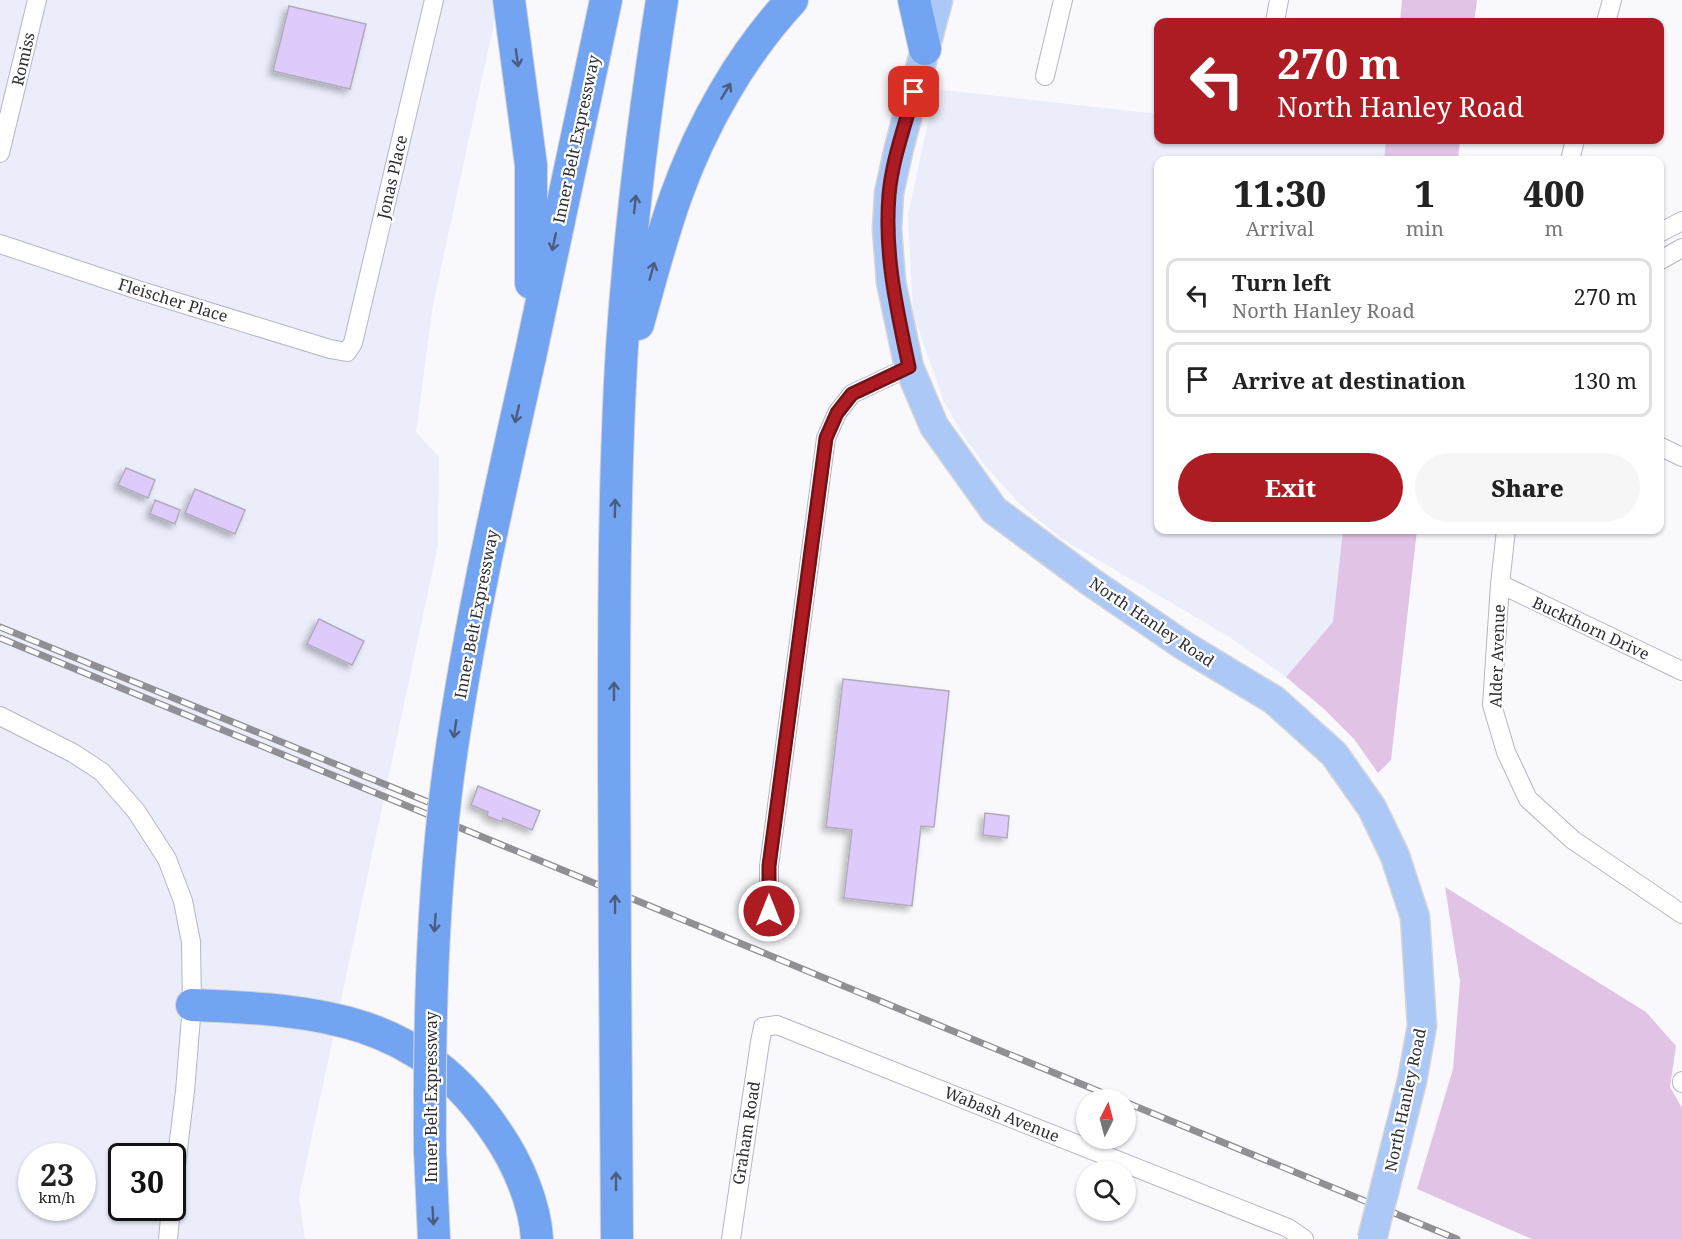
<!DOCTYPE html>
<style>
body{margin:0;font-family:"Noto Serif",serif;background:#f6f6f6;color:#222;height:100vh;display:flex;flex-direction:column;font-size:22px;white-space:nowrap}
*{box-sizing:border-box;margin:0}
p{font-size:20px;color:#767676}
.icon{flex:none;width:33px;height:33px;fill:none;stroke:currentColor;stroke-width:2;stroke-linecap:round;stroke-linejoin:round}
.map{position:relative;flex:1;overflow:hidden}
.panel{position:absolute;left:1154px;top:156px;width:510px;height:378px;display:flex;flex-direction:column;background:#fff;border-radius:12px;box-shadow:0 2px 4px #0004}
.panel>*{flex:none}
.banner{position:absolute;left:1154px;top:18px;width:510px;height:126px;border-radius:12px;box-shadow:0 2px 4px #0004;background:#ae1c23;color:#fff;overflow:hidden}
.needle{width:39px;rotate:6deg}
.buttons{position:absolute;left:1076px;top:1089px;display:grid;gap:12px}
.buttons a{display:grid;place-items:center;width:60px;height:60px;border-radius:50%;background:#fff;box-shadow:0 2px 4px #0004;font-size:30px}
.speed{position:absolute;left:18px;top:1143px;display:flex;gap:12px;font-size:30px;font-weight:700;text-align:center}
.speed>*{display:grid;place-content:center;width:78px;height:78px;border-radius:50%;background:#fff;box-shadow:0 2px 4px #0004;line-height:1}
.speed small{font-size:15px;font-weight:400}
.speed .limit{border:3px solid #111;border-radius:9px;background:#fff;color:#111}
.pin{position:absolute;display:grid;place-items:center;width:51px;height:51px;color:#fff;margin:-26px;border-radius:12px;box-shadow:0 3px 9px #0006}
.me{position:absolute;width:66px;margin:-33px;rotate:0deg;stroke-linejoin:round;filter:drop-shadow(0 0 4px #0008)}
.turn{display:flex;align-items:center;gap:21px;height:126px;padding:0 24px;font-size:27px}
.turn .icon{width:78px;height:78px;stroke-width:2.5}
.turn b{display:block;font-size:42px;line-height:51px}
.eta{display:flex;justify-content:space-evenly;align-items:center;height:102px;text-align:center}
.eta b{font-size:36px;font-weight:800;line-height:42px}
.action{display:flex;gap:12px;margin-top:auto;padding:12px 24px}
.action a{flex:1;height:69px;border-radius:36px;background:#ae1c23;color:#fff;font-size:24px;font-weight:800;line-height:69px;text-align:center}
.action a+a{background:#f6f6f6;color:#222}
ul{padding:0;list-style:none}
li{display:flex;align-items:center;gap:18px;height:75px;margin:0 12px 9px;padding:0 12px;border:3px solid #e0e0e0;border-radius:12px}
li div{flex:1}
li b{display:block;font-size:22px}
li em{font-style:normal}
.map>svg:first-child{display:block}
.built{fill:#ebedfb;fill-rule:evenodd}
.green{fill:#e1c4e5}
.building{fill:#ddcbfc;stroke:#b0abba;stroke-width:1.5;filter:url(#shadow)}
.lines{fill:none;stroke-linecap:round;stroke-linejoin:round}
.street-casing{stroke:#b4b6c6;stroke-width:20}
.primary-casing{stroke:#d5d5d7;stroke-width:31}
.highway-casing{stroke:#d5d5d7;stroke-width:34}
.street{stroke:#fff;stroke-width:18}
.primary{stroke:#abc8f7;stroke-width:28}
.highway{stroke:#73a4f2;stroke-width:32}
.rail-casing{stroke:#8f8f95;stroke-width:7}
.rail{stroke:#fff;stroke-width:4.5;stroke-dasharray:14;stroke-linecap:butt}
.primary-bridge-casing{stroke:#d5d5d7;stroke-width:31;stroke-linecap:butt}
.highway-bridge-casing{stroke:#d5d5d7;stroke-width:34;stroke-linecap:butt}
.primary-bridge{stroke:#abc8f7;stroke-width:28}
.highway-bridge{stroke:#73a4f2;stroke-width:32}
.oneway{stroke:#4a5d81}
.route-casing{stroke:#711217;stroke-width:15}
.route{stroke:#ae1c23;stroke-width:10}
.labels{text-anchor:middle;stroke-width:4.5;stroke-linejoin:round;paint-order:stroke}
.street-label{font-size:16px;fill:#2e2e35;stroke:#fff}
</style>
<div class="map">
<svg width="1682" height="1239" viewBox="0 0 1682 1239">
<defs>
<filter id="shadow"><feDropShadow dx="-4" dy="4" stdDeviation="3" flood-color="#0004"/></filter>
</defs>
<rect width="100%" height="100%" fill="#f9f9fd"/>
<!-- built -->
<path class="built" d="M0,0H499L433,305L416,432L439,457L438,545L299,1197L305,1239H0ZM32,1156H82V1208H32ZM122,1156H172V1208H122Z
M935,89L1158,114V140H1386L1384,160H1158V530H1343L1333,622L1286,677L1228,636L1062,539L1021,505L986,467L964,437L943,400L913,313L908,215Z"/>
<!-- green -->
<path class="green" d="M1402,0H1477L1474,22H1400Z
M1386,140H1460L1458,160H1384Z
M1343,530H1417L1391,760L1378,773L1354,739L1324,709L1286,677L1333,622Z
M1445,887L1646,1012L1676,1046L1670,1087L1682,1108V1239H1532L1417,1189L1453,1069L1460,981Z"/>
<!-- building -->
<path class="building" d="M289,6L366,24L350,89L273,71Z
M126,468L155,480L148,498L118,485Z
M195,489L245,510L235,534L185,513Z
M155,500L180,510L175,524L150,514Z
M319,619L364,641L352,665L307,644Z
M843,679L949,691L934,827L921,826L912,906L844,898L852,830L826,827Z
M478,786L540,811L532,830L503,818L502,822L487,816L488,812L471,805Z
M985,813L1009,816L1007,838L983,835Z"/>
<g class="lines">
<!-- street casing -->
<g class="street-casing">
<path id="street" d="M1275,22L1279,0
M1606,22L1612,0
M1045,76L1063,0
M0,153L37,0
M1570,160L1575,140
M1659,233L1682,221
M0,244L141,291L330,349L347,352L353,343L434,0
M1659,261L1682,248
M1659,446L1682,457
M1506,530L1500,584L1492,705L1506,752L1528,799L1573,840L1682,914
M1500,584L1682,671
M0,716L73,753L102,772L136,811L167,859L183,901L191,942L192,1005L185,1091L172,1198
M769,911V866L826,438L837,413L852,394L909,367
M1682,1081V1083
M168,1239L171,1208
M731,1239L760,1042L763,1027L777,1025L1288,1228L1304,1239"/>
</g>
<!-- primary casing -->
<g class="primary-casing">
<path id="primary" d="M938,0L899,148L889,193L887,229L891,282L909,367L934,426L994,510L1091,582L1183,645L1274,700L1334,754L1372,808L1395,856L1415,917L1422,1026L1412,1081"/>
</g>
<!-- highway casing -->
<g class="highway-casing">
<path id="highway" d="M509,0L531,165V283
M914,0L925,49
M638,324C650,281 661,238 676,196C701,126 741,55 792,0
M530,357L606,0
M614,750C614,615 614,481 622,347C630,230 644,115 662,0
M615,962L617,1239
M192,1005C320,1010 420,1017 497,1133C517,1162 535,1203 537,1239
M430,1151L434,1239"/>
</g>
<!-- street -->
<use href="#street" class="street"/>
<!-- primary -->
<use href="#primary" class="primary"/>
<!-- highway -->
<use href="#highway" class="highway"/>
<!-- rail casing -->
<g class="rail-casing">
<path id="rail" d="M0,627L433,804
M0,638L1120,1100
M1125,1102L1457,1239"/>
</g>
<!-- rail -->
<use href="#rail" class="rail"/>
<!-- primary-bridge casing -->
<g class="primary-bridge-casing">
<path id="primary-bridge" d="M1372,1239L1412,1081"/>
</g>
<!-- highway-bridge casing -->
<g class="highway-bridge-casing">
<path id="highway-bridge" d="M614,750L615,962
M430,1151C429,1026 432,900 448,776C467,634 499,496 530,357"/>
</g>
<!-- primary-bridge -->
<use href="#primary-bridge" class="primary-bridge"/>
<!-- highway-bridge -->
<use href="#highway-bridge" class="highway-bridge"/>
</g>
<!-- one-way arrows -->
<defs><path id="oneway-shaft" d="M-6 0H5M1.5-3L5.5 0L1.5 3" fill="none" stroke-width="1.6" stroke-linecap="round" stroke-linejoin="round" transform="scale(1.5)"/></defs>
<g class="oneway">
<use href="#oneway-shaft" transform="translate(517 58) rotate(82)"/>
<use href="#oneway-shaft" transform="translate(726 91) rotate(-59)"/>
<use href="#oneway-shaft" transform="translate(635 204) rotate(-84)"/>
<use href="#oneway-shaft" transform="translate(554 242) rotate(102)"/>
<use href="#oneway-shaft" transform="translate(652 271) rotate(-74)"/>
<use href="#oneway-shaft" transform="translate(517 414) rotate(103)"/>
<use href="#oneway-shaft" transform="translate(615 508) rotate(-89)"/>
<use href="#oneway-shaft" transform="translate(614 691) rotate(-90)"/>
<use href="#oneway-shaft" transform="translate(455 729) rotate(98)"/>
<use href="#oneway-shaft" transform="translate(615 904) rotate(-90)"/>
<use href="#oneway-shaft" transform="translate(435 923) rotate(94)"/>
<use href="#oneway-shaft" transform="translate(616 1181) rotate(-90)"/>
<use href="#oneway-shaft" transform="translate(433 1216) rotate(87)"/>
</g>
<g class="lines">
<!-- route casing -->
<g class="route-casing">
<path id="route" d="M769,911V866L826,438L837,413L852,394L909,367C897,310 884,254 889,195C892,160 905,126 914,92"/>
</g>
<!-- route -->
<use href="#route" class="route"/>
</g>
<g class="labels">
<!-- street labels -->
<g class="street-label">
<text transform="translate(23 59) rotate(-77)" y="6">Romiss</text>
<text transform="translate(576 139) rotate(-78)" y="6">Inner Belt Expressway</text>
<text transform="translate(392 177) rotate(-77)" y="6">Jonas Place</text>
<text transform="translate(173 300) rotate(17)" y="6">Fleischer Place</text>
<text transform="translate(476 614) rotate(-79)" y="6">Inner Belt Expressway</text>
<text transform="translate(1152 622) rotate(34)" y="6">North Hanley Road</text>
<text transform="translate(1591 628) rotate(25)" y="6">Buckthorn Drive</text>
<text transform="translate(1497 656) rotate(-88)" y="6">Alder Avenue</text>
<text transform="translate(431 1097) rotate(-90)" y="6">Inner Belt Expressway</text>
<text transform="translate(1405 1100) rotate(-78)" y="6">North Hanley Road</text>
<text transform="translate(1002 1114) rotate(22)" y="6">Wabash Avenue</text>
<text transform="translate(746 1133) rotate(-81)" y="6">Graham Road</text>
</g>
</g>
</svg>
<div class="buttons">
<a><svg class="needle" viewBox="-14 -14 28 28"><path d="M0-13l5 13h-10z" fill="#e53935"/><path d="M0 13l5-13h-10z" fill="#767676"/></svg></a>
<a><svg class="icon" aria-label="search" viewBox="0 0 24 24"><circle cx="10" cy="10" r="6"/><path d="M15 15l6 6"/></svg></a>
</div>
<div class="speed"><div>23<small>km/h</small></div><div class="limit">30</div></div>
<div class="pin" style="left:914px;top:92px;background:#d93025"><svg class="icon" aria-label="arrive" viewBox="0 0 24 24"><path d="M6 21V4h12l-3 4 3 4H6"/></svg></div>
<svg class="me" style="left:769px;top:911px" viewBox="-20 -20 40 40"><circle r="17" fill="#ae1c23" stroke="#fff" stroke-width="3"/><path d="M0-11L8 9 0 5-8 9z" fill="#fff"/></svg>
<div class="banner">
<div class="turn"><svg class="icon" aria-label="left" viewBox="0 0 24 24"><path d="M17 20v-9H6M10 6l-5 5 5 5"/></svg><div><b>270 m</b>North Hanley Road</div></div>
</div>
<section class="panel">
<div class="eta">
<div><b>11:30</b><p>Arrival</p></div>
<div><b>1</b><p>min</p></div>
<div><b>400</b><p>m</p></div>
</div>
<ul>
<li><svg class="icon" aria-label="left" viewBox="0 0 24 24"><path d="M17 20v-9H6M10 6l-5 5 5 5"/></svg><div><b>Turn left</b><p>North Hanley Road</p></div><em>270 m</em></li>
<li><svg class="icon" aria-label="arrive" viewBox="0 0 24 24"><path d="M6 21V4h12l-3 4 3 4H6"/></svg><div><b>Arrive at destination</b></div><em>130 m</em></li>
</ul>
<div class="action"><a>Exit</a><a>Share</a></div>
</section>
</div>
